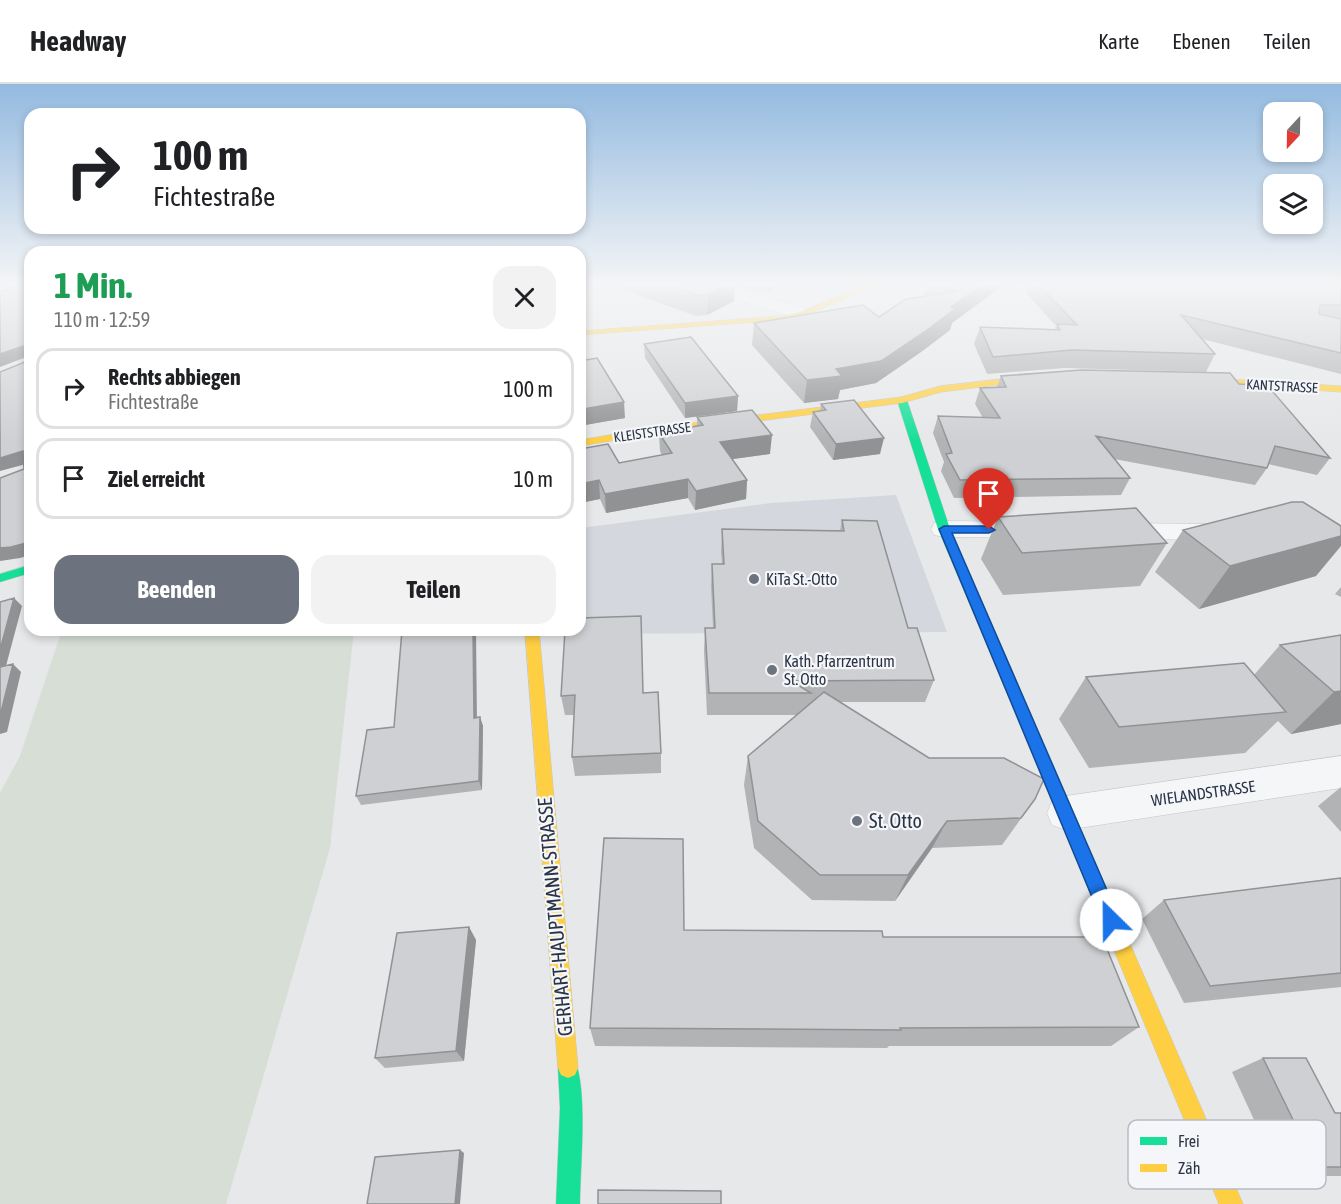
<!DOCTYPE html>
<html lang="de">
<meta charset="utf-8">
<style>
body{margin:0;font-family:"Asap Condensed",sans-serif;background:#f2f2f2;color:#202124;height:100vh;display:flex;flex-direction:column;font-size:22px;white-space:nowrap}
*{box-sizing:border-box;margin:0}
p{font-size:20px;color:#757577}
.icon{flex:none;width:33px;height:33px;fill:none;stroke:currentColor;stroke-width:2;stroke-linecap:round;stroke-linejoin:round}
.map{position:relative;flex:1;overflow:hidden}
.details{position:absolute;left:24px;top:162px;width:562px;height:390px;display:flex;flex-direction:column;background:#fff;border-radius:18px;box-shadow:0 3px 9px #0003}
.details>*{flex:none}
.hud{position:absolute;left:24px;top:24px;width:562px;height:126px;border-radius:18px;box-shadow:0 3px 9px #0003;background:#fff;color:#202124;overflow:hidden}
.needle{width:39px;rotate:202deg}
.buttons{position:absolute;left:1263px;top:18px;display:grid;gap:12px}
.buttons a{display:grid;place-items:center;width:60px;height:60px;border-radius:12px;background:#fff;box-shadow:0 3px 9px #0003;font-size:30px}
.pin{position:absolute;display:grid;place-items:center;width:51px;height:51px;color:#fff;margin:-62px -26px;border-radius:50% 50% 50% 0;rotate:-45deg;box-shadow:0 0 6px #0007}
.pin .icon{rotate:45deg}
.me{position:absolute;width:66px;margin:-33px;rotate:337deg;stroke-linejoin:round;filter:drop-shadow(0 0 4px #0008)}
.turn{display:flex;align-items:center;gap:21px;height:126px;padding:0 30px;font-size:27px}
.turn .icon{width:78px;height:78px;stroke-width:2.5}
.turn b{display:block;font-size:42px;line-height:51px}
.round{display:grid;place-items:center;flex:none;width:63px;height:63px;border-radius:18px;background:#f2f2f2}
.overview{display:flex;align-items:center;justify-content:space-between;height:102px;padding:0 30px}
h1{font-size:36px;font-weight:700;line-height:45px;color:#1e9e55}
.action{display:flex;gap:12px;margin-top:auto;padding:12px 30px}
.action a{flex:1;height:69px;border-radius:18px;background:#6c737f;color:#fff;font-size:24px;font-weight:700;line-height:69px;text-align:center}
.action a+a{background:#f2f2f2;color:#202124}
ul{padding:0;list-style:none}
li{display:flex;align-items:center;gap:18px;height:81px;margin:0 12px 9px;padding:0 18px;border:3px solid #e0e0e0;border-radius:18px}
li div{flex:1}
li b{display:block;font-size:22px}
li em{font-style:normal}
header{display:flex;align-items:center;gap:36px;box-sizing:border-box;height:84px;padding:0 30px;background:#fff;border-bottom:2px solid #e0e0e0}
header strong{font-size:28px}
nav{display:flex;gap:33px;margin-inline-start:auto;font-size:21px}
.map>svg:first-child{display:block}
.built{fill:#d4d7dd}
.green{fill:#d6ded6}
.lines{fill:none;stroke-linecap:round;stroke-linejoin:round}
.street-casing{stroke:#c4c6c8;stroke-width:1}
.fast-casing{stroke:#c4c6c8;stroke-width:1}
.slow-casing{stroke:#c4c6c8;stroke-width:1}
.street{fill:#f5f6f7;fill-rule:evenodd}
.fast{fill:#16e098;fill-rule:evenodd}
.slow{fill:#ffcf43;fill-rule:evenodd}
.wall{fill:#b1b3b5}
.shaded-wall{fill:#909294}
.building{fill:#ced0d3;stroke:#909294;stroke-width:1.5}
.route{fill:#1a73e8;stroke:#114b97;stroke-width:1.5}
.poi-dot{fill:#6c737f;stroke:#f4f6f9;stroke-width:2}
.labels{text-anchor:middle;stroke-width:4.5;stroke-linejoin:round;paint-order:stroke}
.far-street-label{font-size:14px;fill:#2b3445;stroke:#f4f6f9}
.poi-label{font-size:16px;fill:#2b3445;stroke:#f4f6f9;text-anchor:start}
.street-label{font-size:16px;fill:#2b3445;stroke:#f4f6f9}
.near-poi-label{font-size:20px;fill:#2b3445;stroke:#f4f6f9;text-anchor:start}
.near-street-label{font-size:20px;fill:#2b3445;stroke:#f4f6f9}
.key{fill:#f4f6f9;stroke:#b8bcc3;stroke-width:1.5}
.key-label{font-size:16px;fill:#2b3445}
</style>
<header>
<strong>Headway</strong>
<nav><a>Karte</a><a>Ebenen</a><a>Teilen</a></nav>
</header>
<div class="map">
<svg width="1341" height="1120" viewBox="0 0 1341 1120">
<rect width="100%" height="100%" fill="#e6e8ea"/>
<!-- built -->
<path class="built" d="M896,411L947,548L560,550V546H580L581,444L771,419Z"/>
<!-- green -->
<path class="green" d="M62,546H354L330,764L226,1120H0V709L20,672Z"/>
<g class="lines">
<!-- street casing -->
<g class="street-casing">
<path id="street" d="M711,200H730L729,202L808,226L811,230L808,234H796L711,208L708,204Z
M944,437L1034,438L1044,440L1047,446L1044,452L1034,454L944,453L934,451L931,445L934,439Z
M1114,439L1223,440L1233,442L1237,448L1233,454L1223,456L1114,455L1104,453L1101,447L1104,441Z
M1341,672V704L1066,746L1052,741L1047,729L1052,717L1066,712Z"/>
</g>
<!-- fast casing -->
<g class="fast-casing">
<path id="fast" d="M902,313L907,316L950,445L1032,634L1030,638L1025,640L1020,638L1018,634L938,445L897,316Z
M30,481V489L0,498V490Z
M568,974L575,977C588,1007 580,1084 580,1120H556L560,1024L558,984L561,977Z"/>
</g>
<!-- slow casing -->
<g class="slow-casing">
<path id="slow" d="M867,200H878L805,232L783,236L580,251V247L783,232L800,228Z
M1044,290L1048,293L1047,295L941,308L902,319L646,351L580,362V356L646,345L901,313L940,302Z
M1195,293L1341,302V308L1192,298V294Z
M525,546H539L578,984L575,991L568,994L561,991L558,984Z
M1025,628L1030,630L1032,634L1243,1120H1219L1018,634L1020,630Z"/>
</g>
<!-- street -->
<use href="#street" class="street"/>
<!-- fast -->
<use href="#fast" class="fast"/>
<!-- slow -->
<use href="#slow" class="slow"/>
</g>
<!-- wall -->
<path class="wall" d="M607,200H780L768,209L753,207L734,201V217L707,231L696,232Z
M825,200H838L835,203Z
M1005,200L952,239L950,246L921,268L876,299L840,306L838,315L804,319L752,261L754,239L879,233L924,212L927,201Z
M1029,200H1341V290L1202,255L1215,270L1206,288L1065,284L987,290L974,260L980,243L1055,245L1056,242L1026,209Z
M644,260L738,312L737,327L685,334L645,274Z
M580,277L625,334L585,341L580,333Z
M1001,292L1239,300L1330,374L1317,391L1268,380L1267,384L1255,401L1114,375L1130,394L1121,411L954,414L941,387L944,378L933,349L938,332L983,334L975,320L980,304L997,303Z
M821,320L880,370L833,376L810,343L813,328L820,327Z
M697,333L770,370L732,375L747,396L746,415L695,426L688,414L606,429L600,415L580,419V365L619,379L662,371L660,367L659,349L697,342Z
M998,433L1167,459L1140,502L1003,511L981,475Z
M842,436L908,544L934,596L925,618H839L929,674L1035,715L1002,761L932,764L895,817L812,816L754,764L744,701L748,672L797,631H707L704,567L705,544H713L711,502L712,480H722L721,468L722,445L840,446Z
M1183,446L1316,492L1199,525L1155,488Z
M1341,503V513L1335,510Z
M1341,551V640L1291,650L1278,637L1245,669L1089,684L1059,635L1086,593L1254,591L1280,561Z
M644,609L661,669V689L575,692L572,673L574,631H565L561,612Z
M480,633L483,642L482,706L361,721L356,712L394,643Z
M1341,703V748L1318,722Z
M1341,794V903L1184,919L1142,835L1164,816Z
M469,843L476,856L464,977L385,984L375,974Z
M684,846L883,853L1139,943L1111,962H889L887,964L595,962L590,944Z
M1263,974L1335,1029H1341V1092H1280L1232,988Z"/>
<!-- shaded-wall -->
<path class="shaded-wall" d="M0,200H11L0,204Z
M728,200H735L734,217L707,231L708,211Z
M769,200H780L768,209Z
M983,200H1005L952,239L950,246L921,268L876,299L840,306L838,315L804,319L807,296L951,223Z
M23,262L29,272L0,283V270Z
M738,312L737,327L685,334V319Z
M624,318L625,334L585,341L583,325Z
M772,351L770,370L719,377L720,358Z
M884,354L880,370L833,376L836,360Z
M23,367L30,379L0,387V374Z
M688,395V414L606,429L605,410Z
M599,396L600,415L580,419V400Z
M747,396L746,415L695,426L696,407Z
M1341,452V462L1316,492L1199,525L1230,482Z
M30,458V471L20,474L0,477V464Z
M14,514L22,522L3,593L0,590V566Z
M473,546H476L477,642L474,634Z
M13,580L21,588L7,648L0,650V632Z
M1341,607V640L1291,650L1334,608Z
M480,633L483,642L482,706L479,697Z
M947,737L932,764L895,817L908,791Z
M469,843L476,856L464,977L456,967Z
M460,1066L464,1069L460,1120H455Z"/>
<!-- building -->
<path class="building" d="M25,200H30V458L11,463L0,464V394L24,385L23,367L0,374V288L25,278L26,264L23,262L0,270V207Z
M665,200H728L708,211H697Z
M927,200H983L951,223L956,224L927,246L881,277L836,285L842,292L807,296L754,239L863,221L879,233L906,215L959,207Z
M1038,200H1114L1125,203L1123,200H1341V221H1320L1319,230L1341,235V269L1181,231L1215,270L1072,266L993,273L980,243L1060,246L1057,240L1077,241Z
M691,253L738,312L685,319L644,260Z
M597,274L624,318L583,325L580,320V277Z
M1081,286L1230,289L1239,300L1268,302L1330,374L1275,362L1267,384L1096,352L1130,394L960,396L946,370L952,369L938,332L1000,334L980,304L1006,303L1001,292Z
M854,316L884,354L836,360L813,328L826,326L821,320Z
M752,326L772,351L720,358L747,396L696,407L688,395L605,410L599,396L580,400V365L608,360L619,379L672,369L659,349L703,341L697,333Z
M1292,418H1303L1341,442V452L1230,482L1183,446Z
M1136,424L1167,459L1022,469L998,433Z
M842,436L877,437L908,544H917L934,596L791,597L811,609H709L705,544H715L712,480H724L722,445L844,447Z
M14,514L0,566V518Z
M641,532L643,609L658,608L661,669L572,673L575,611L561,612L565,546H580V534Z
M402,546H473L474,634L480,633L479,697L356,712L367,646L394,643Z
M1341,551V607L1334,608L1280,561Z
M1244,579L1286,628L1119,643L1086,593Z
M13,580L0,632V583Z
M824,608L929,674H1004L1044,695L1035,715L1021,734L947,737L908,791H820L758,737L748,672Z
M604,754L683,755L684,846L882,847L883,853H1102L1139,943L900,944L901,946L590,944Z
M1341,794V889L1210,902L1164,816Z
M469,843L456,967L375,974L397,849Z
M1263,974H1306L1335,1029H1341V1083H1316Z
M460,1066L455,1120H367L375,1073Z
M598,1106L721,1107V1120H598Z"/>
<!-- sky -->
<linearGradient id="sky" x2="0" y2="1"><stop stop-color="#93bae0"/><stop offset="0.56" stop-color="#f4f5f6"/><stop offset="1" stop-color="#f4f5f6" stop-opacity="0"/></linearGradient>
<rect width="1341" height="357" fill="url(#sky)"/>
<!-- route -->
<path class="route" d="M944,442H989L995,446L989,449H952L1117,829L1120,836L1117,842L1111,845L1104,842L939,445Z"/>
<!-- markers -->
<g class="poi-dot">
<circle cx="754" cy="495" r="6"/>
<circle cx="772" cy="586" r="6"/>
<circle cx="857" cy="737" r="6"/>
</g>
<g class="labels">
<!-- far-street labels -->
<g class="far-street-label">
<text transform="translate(1282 302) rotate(3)" y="5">KANTSTRASSE</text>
<text transform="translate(652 348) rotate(-8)" y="5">KLEISTSTRASSE</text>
</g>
<!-- poi labels -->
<g class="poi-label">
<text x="766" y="501">KiTa St.-Otto</text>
<text x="784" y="583">Kath. Pfarrzentrum<tspan x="784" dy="18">St. Otto</tspan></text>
</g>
<!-- street labels -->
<g class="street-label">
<text transform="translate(1203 709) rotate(-8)" y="6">WIELANDSTRASSE</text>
</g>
<!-- near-poi labels -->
<g class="near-poi-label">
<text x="869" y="744">St. Otto</text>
</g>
<!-- near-street labels -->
<g class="near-street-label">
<text transform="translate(555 833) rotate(-95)" y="7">GERHART-HAUPTMANN-STRASSE</text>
</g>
</g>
<!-- legend -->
<rect x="1128" y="1036" width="198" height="69" rx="9" class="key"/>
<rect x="1140" y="1053" width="27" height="8" fill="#16e098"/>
<rect x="1140" y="1080" width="27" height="8" fill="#ffcf43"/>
<g class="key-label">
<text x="1178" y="1063">Frei</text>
<text x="1178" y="1090">Zäh</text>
</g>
</svg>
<div class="buttons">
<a><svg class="needle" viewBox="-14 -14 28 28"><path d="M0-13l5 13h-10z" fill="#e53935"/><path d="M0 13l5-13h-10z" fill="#757577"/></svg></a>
<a><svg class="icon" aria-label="layers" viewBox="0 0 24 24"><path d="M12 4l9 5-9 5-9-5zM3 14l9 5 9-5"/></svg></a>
</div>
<div class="pin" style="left:989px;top:446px;background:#d93025"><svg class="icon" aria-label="arrive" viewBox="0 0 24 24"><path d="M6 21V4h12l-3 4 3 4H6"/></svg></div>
<svg class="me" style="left:1111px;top:836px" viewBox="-20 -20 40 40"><circle r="19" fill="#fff"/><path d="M0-13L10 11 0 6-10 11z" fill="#1a73e8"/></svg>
<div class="hud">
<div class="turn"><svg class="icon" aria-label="right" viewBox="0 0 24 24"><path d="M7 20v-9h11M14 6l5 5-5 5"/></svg><div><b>100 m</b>Fichtestraße</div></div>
</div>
<section class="details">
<div class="overview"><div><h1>1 Min.</h1><p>110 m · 12:59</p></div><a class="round"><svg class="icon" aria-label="close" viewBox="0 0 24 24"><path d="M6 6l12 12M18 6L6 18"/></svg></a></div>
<ul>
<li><svg class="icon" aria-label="right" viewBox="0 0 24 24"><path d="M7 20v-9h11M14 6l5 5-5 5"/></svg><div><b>Rechts abbiegen</b><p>Fichtestraße</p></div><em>100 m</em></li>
<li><svg class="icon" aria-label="arrive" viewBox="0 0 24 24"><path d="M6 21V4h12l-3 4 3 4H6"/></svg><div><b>Ziel erreicht</b></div><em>10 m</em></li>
</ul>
<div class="action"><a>Beenden</a><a>Teilen</a></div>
</section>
</div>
